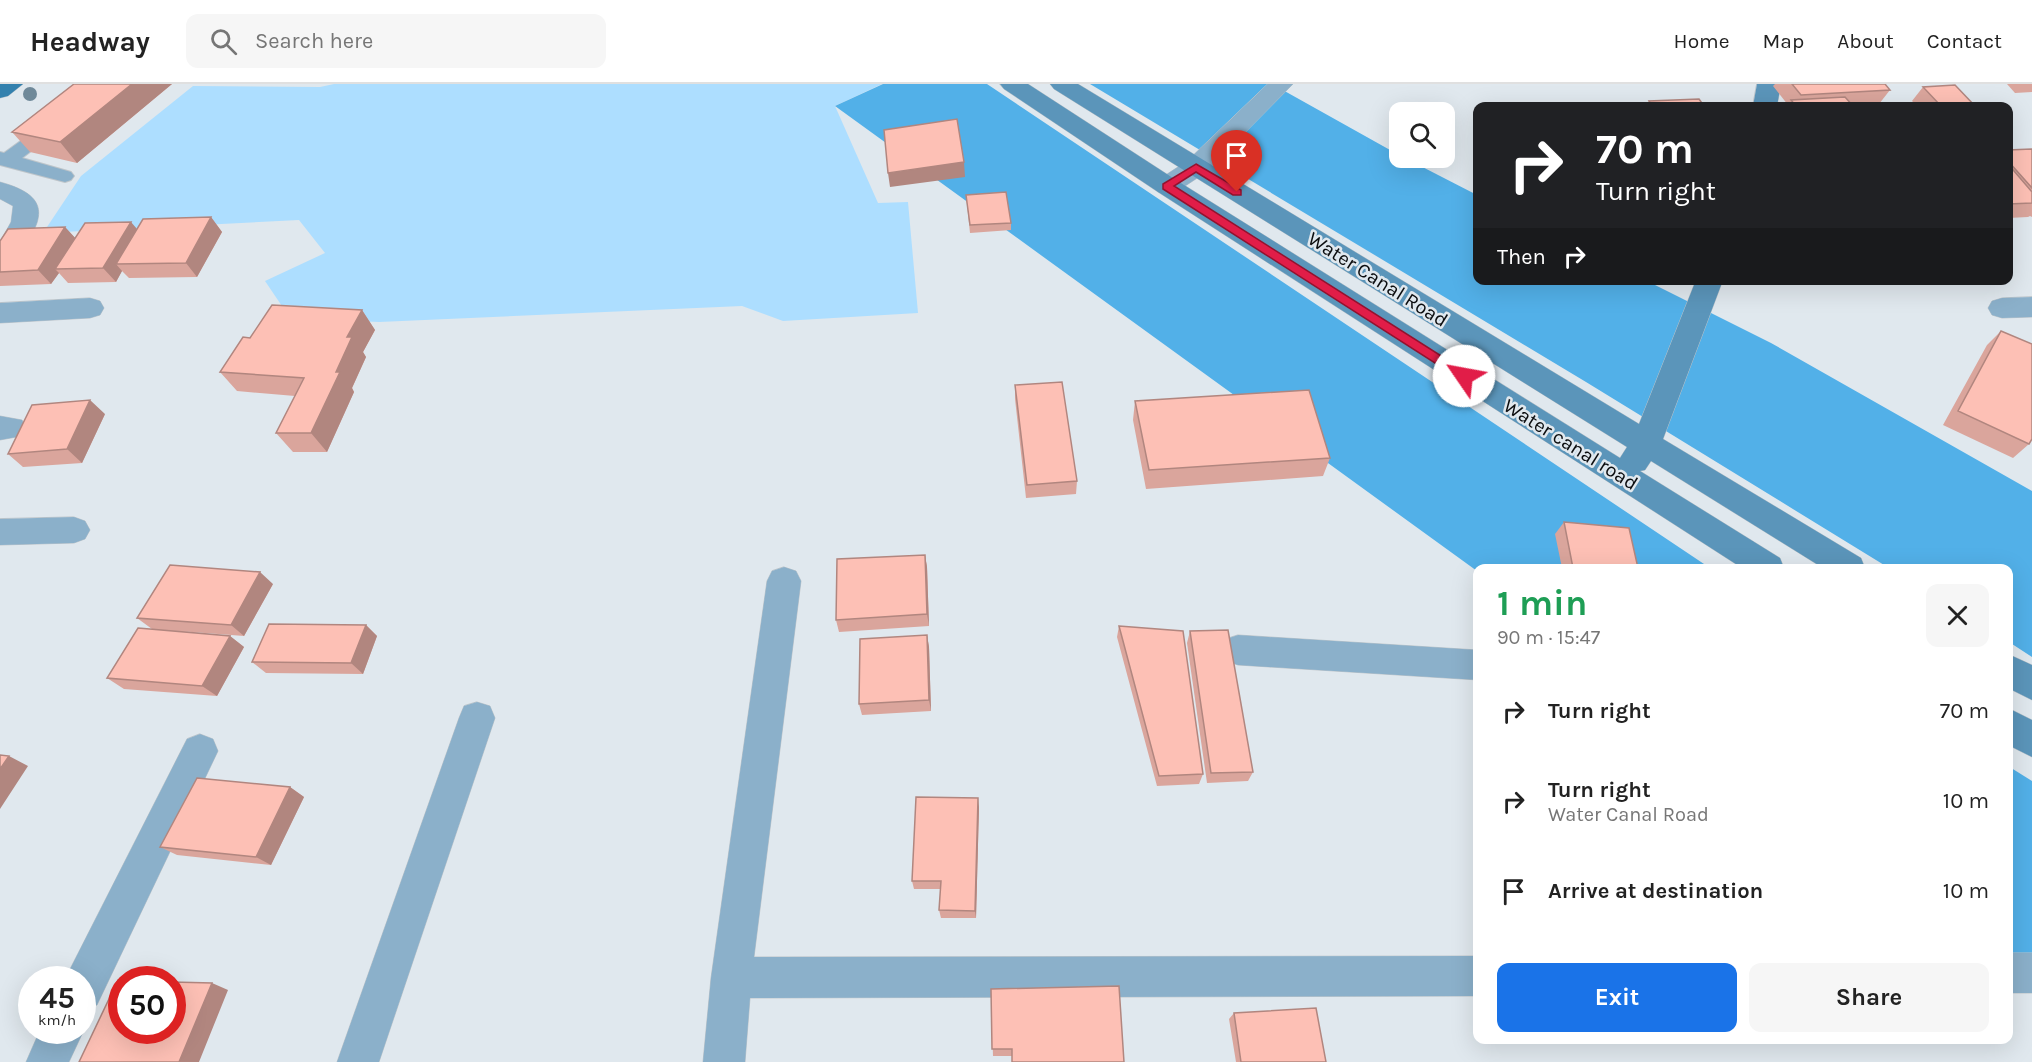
<!DOCTYPE html>
<meta charset="utf-8">
<style>
body{margin:0;font-family:Karla,sans-serif;background:#f6f6f6;color:#222;height:100vh;display:flex;flex-direction:column;font-size:22px;white-space:nowrap}
*{box-sizing:border-box;margin:0}
p{font-size:20px;color:#767676}
.icon{flex:none;width:33px;height:33px;fill:none;stroke:currentColor;stroke-width:2;stroke-linecap:round;stroke-linejoin:round}
.map{position:relative;flex:1;overflow:hidden}
.details{position:absolute;left:1473px;top:480px;width:540px;height:480px;display:flex;flex-direction:column;background:#fff;border-radius:12px;box-shadow:0 6px 24px #0002}
.details>*{flex:none}
.guide{position:absolute;left:1473px;top:18px;width:540px;height:183px;border-radius:12px;box-shadow:0 6px 24px #0002;background:#202124;color:#fff;overflow:hidden}
.tools{position:absolute;left:1389px;top:18px;display:grid;gap:12px}
.tools a{display:grid;place-items:center;width:66px;height:66px;border-radius:12px;background:#fff;box-shadow:0 6px 24px #0002;font-size:30px}
.speed{position:absolute;left:18px;top:882px;display:flex;gap:12px;font-size:30px;font-weight:700;text-align:center}
.speed>*{display:grid;place-content:center;width:78px;height:78px;border-radius:50%;background:#fff;box-shadow:0 6px 24px #0002;line-height:1}
.speed small{font-size:15px;font-weight:400}
.speed .limit{border:9px solid #d22;background:#fff;color:#111}
.pin{position:absolute;display:grid;place-items:center;width:51px;height:51px;color:#fff;margin:-62px -26px;border-radius:50% 50% 50% 0;rotate:-45deg;box-shadow:0 0 6px #0007}
.pin .icon{rotate:45deg}
.me{position:absolute;width:66px;margin:-33px;rotate:303deg;stroke-linejoin:round;filter:drop-shadow(0 0 4px #0008)}
.turn{display:flex;align-items:center;gap:21px;height:126px;padding:0 24px;font-size:27px}
.turn .icon{width:78px;height:78px;stroke-width:2.5}
.turn b{display:block;font-size:42px;line-height:51px}
.then{display:flex;align-items:center;height:57px;padding:0 24px;background:#0003;gap:12px;font-size:22px}
.round{display:grid;place-items:center;flex:none;width:63px;height:63px;border-radius:12px;background:#f6f6f6}
.headline{display:flex;align-items:center;justify-content:space-between;height:102px;padding:0 24px}
h1{font-size:36px;font-weight:700;line-height:45px;color:#1e9e55}
.button{display:flex;gap:12px;margin-top:auto;padding:12px 24px}
.button a{flex:1;height:69px;border-radius:12px;background:#1a73e8;color:#fff;font-size:24px;font-weight:700;line-height:69px;text-align:center}
.button a+a{background:#f6f6f6;color:#222}
ul{padding:0;list-style:none}
li{display:flex;align-items:center;gap:18px;height:90px;padding:0 24px}
li div{flex:1}
li b{display:block;font-size:22px}
li em{font-style:normal}
header{display:flex;align-items:center;gap:36px;box-sizing:border-box;height:84px;padding:0 30px;background:#fff;border-bottom:2px solid #e0e0e0}
header strong{font-size:28px}
nav{display:flex;gap:33px;margin-inline-start:auto;font-size:21px}
.search{width:420px;height:54px;background:#f6f6f6;display:flex;align-items:center;gap:15px;box-sizing:border-box;padding:0 21px;border-radius:12px;color:#767676;font-size:22px}
.map>svg:first-child{display:block}
.green{fill:#addeff}
.forest{fill:#52b0e8}
.lines{fill:none;stroke-linecap:round;stroke-linejoin:round}
.lane-casing{stroke:#bec5ca;stroke-width:2}
.street-casing{stroke:#bec5ca;stroke-width:1}
.secondary-casing{stroke:#bec5ca;stroke-width:1}
.primary-casing{stroke:#bec5ca;stroke-width:1}
.lane{fill:#8bb0ca;fill-rule:evenodd}
.street{fill:#8bb0ca;fill-rule:evenodd}
.secondary{fill:#5b95ba;fill-rule:evenodd}
.primary{fill:#3381ae;fill-rule:evenodd}
.tree{fill:#6f8999}
.wall{fill:#daa59c}
.shaded-wall{fill:#b1867f}
.building{fill:#fdc0b5;stroke:#b1867f;stroke-width:1.5}
.route{fill:#e11d48;stroke:#92132f;stroke-width:1.5}
.labels{text-anchor:middle;stroke-width:5;stroke-linejoin:round;paint-order:stroke}
.street-label{font-size:20px;fill:#0b0d0f;stroke:#e0e8ee}
</style>
<header>
<strong>Headway</strong>
<div class="search"><svg class="icon" aria-label="search" viewBox="0 0 24 24"><circle cx="10" cy="10" r="6"/><path d="M15 15l6 6"/></svg>Search here</div>
<nav><a>Home</a><a>Map</a><a>About</a><a>Contact</a></nav>
</header>
<div class="map">
<svg width="2032" height="978" viewBox="0 0 2032 978">
<rect width="100%" height="100%" fill="#e0e8ee"/>
<!-- green -->
<path class="green" d="M334,0H882L835,22L878,119L908,118L918,229L783,237L742,222L379,238L290,234L265,197L325,169L299,136L43,149L81,92L193,2L320,3Z"/>
<!-- forest -->
<path class="forest" d="M883,0H987L1710,484H1478L1477,487L835,22Z
M1090,0H1272L1399,71L1400,74H1405L1477,111L1478,196L1647,197L1771,259L2032,407V573L2009,558L2008,484H1889L1586,298Z
M2008,682L2032,697V894L2009,876Z"/>
<g class="lines">
<!-- lane casing -->
<g class="lane-casing">
<path id="lane" d="M50,39L56,40L59,44L56,48L22,74L71,88L74,92L71,96L65,98L0,81V68L4,69L44,40Z"/>
</g>
<!-- street casing -->
<g class="street-casing">
<path id="street" d="M1268,0H1293L1205,89L1176,108L1167,110L1158,108L1154,102L1158,96L1187,77Z
M0,98C64,115 35,146 10,185L0,187V158L11,138L13,122L0,115Z
M2032,213V233L2002,234L1992,231L1988,224L1992,217L2002,214Z
M90,214L100,217L104,224L100,231L90,234L0,239V219Z
M0,332L22,336L26,344L22,352L0,356Z
M74,433L85,437L90,446L85,455L74,459L0,461V435Z
M784,483L796,487L801,497L754,873L1478,872V912L750,914L745,978H703L711,894L767,497L772,487Z
M1238,551L1478,566V596L1238,581L1226,577L1221,566L1226,555Z
M477,618L490,622L495,634L379,978H337L459,634L464,622Z
M200,650L213,655L218,667L97,921L82,926V896H66L67,891L187,655Z
M2008,869H2032V909H2008Z
M82,942L84,946L69,978H26L40,946H82Z"/>
</g>
<!-- secondary casing -->
<g class="secondary-casing">
<path id="secondary" d="M1000,0H1028L1176,96L1620,374L1627,363L1054,5L1050,0H1078L1639,340L1696,196H1723L1663,355L1861,474L1865,484H1823L1651,377L1645,386L1640,387L1780,474L1784,484H1742L1158,108L1004,5Z
M1757,0H1781L1777,22H1753Z
M2008,570L2032,581V616L2008,604Z
M2008,624L2032,636V673L2008,661Z"/>
</g>
<!-- primary casing -->
<g class="primary-casing">
<path id="primary" d="M0,0H23L8,12L0,14Z"/>
</g>
<!-- lane -->
<use href="#lane" class="lane"/>
<!-- street -->
<use href="#street" class="street"/>
<!-- secondary -->
<use href="#secondary" class="secondary"/>
<!-- primary -->
<use href="#primary" class="primary"/>
</g>
<!-- trees -->
<circle class="tree" cx="30" cy="10" r="7"/>
<!-- wall -->
<path class="wall" d="M74,0H172L77,79L30,68L12,48Z
M1775,0H1885L1890,6L1879,20L1853,22H1787L1788,21L1773,2Z
M2007,0H2032V8L2015,9Z
M1923,3L1975,22H1917L1912,17Z
M1649,17L1704,22H1646Z
M2032,65V133L2030,132L2028,133L2008,134V66Z
M966,111L1011,139V146L970,149Z
M211,133L222,148L197,193L129,194L122,187L116,198L68,199L59,189L51,200L0,202V157L65,143L75,154L137,145Z
M362,226L375,246L363,268L366,273L352,304L354,308L327,368H293L276,349L295,312L237,307L220,288L250,254Z
M2001,247L2029,360L2013,374L1943,341L1987,261Z
M1015,301L1077,397L1076,410L1026,414L1015,315Z
M1135,317L1330,374L1323,392L1146,405L1133,336Z
M105,330L82,379L23,383L8,370Z
M1564,438L1638,484H1562L1555,450Z
M925,471L927,483L929,542L839,548L836,536Z
M273,500L244,552L179,547L230,552L244,563L217,612L124,605L107,594L152,545L137,534Z
M366,541L377,552L363,590L266,589L252,578Z
M1119,542L1203,690L1199,700L1157,702L1117,553Z
M1190,547L1253,688L1248,697L1207,699L1187,559Z
M927,551L929,563L931,627L862,631L859,620Z
M290,703L304,713L271,781L177,771L160,763Z
M979,723L976,834H941L939,826L941,805H914L912,797Z
M991,905L1124,978L1012,972H993Z
M1234,929L1326,978H1236L1229,935Z"/>
<!-- shaded-wall -->
<path class="shaded-wall" d="M132,0H172L77,79L60,58Z
M964,78L965,93L890,103L888,89Z
M211,133L222,148L197,193L186,179Z
M131,138L143,152L116,180L122,187L116,198L103,184Z
M65,143L78,157L55,185L59,189L51,200L38,186Z
M362,226L375,246L363,268L366,273L352,304L354,308L327,368L311,349L336,288L347,253Z
M90,316L105,330L82,379L67,365Z
M925,471L927,483L929,542L927,530Z
M260,488L273,500L244,552L231,541Z
M366,541L377,552L363,590L351,579Z
M927,551L929,563L931,627L929,616Z
M230,552L244,563L217,612L202,602Z
M9,672L28,682L0,725V685Z
M290,703L304,713L271,781L256,773Z
M978,714L979,723L976,834L975,827Z
M212,899L228,906L199,978H179Z"/>
<!-- building -->
<path class="building" d="M74,0H132L60,58L12,48Z
M1792,0H1885L1890,6L1801,11Z
M1955,1L1975,22H1941L1923,3Z
M1845,13L1853,22H1796L1791,16Z
M1699,15L1704,22H1652L1649,17Z
M957,35L964,78L888,89L884,46Z
M2032,65V104L2008,77V66Z
M2008,80L2032,108V119L2008,120Z
M1006,108L1011,139L970,141L966,111Z
M211,133L186,179L116,180L143,135Z
M131,138L103,184L55,185L85,139Z
M65,143L38,186L0,188V157L8,145Z
M272,221L362,226L347,253H352L336,288H340L311,349H276L304,294L220,288L243,253L250,254Z
M2001,247L2032,260V355L2029,360L1958,327Z
M1062,298L1077,397L1027,401L1015,301Z
M1309,306L1330,374L1149,386L1135,317Z
M90,316L67,365L8,370L32,321Z
M1564,438L1629,444L1638,484H1573Z
M925,471L927,530L836,536L837,475Z
M170,481L260,488L231,541L137,534Z
M269,540L366,541L351,579L252,578Z
M1119,542L1183,547L1203,690L1159,692Z
M138,544L230,552L202,602L107,594Z
M1228,546L1253,688L1211,689L1190,547Z
M927,551L929,616L859,620L860,555Z
M0,671L9,672L0,685Z
M197,694L290,703L256,773L160,763Z
M916,713L978,714L975,827L939,826L941,797H912Z
M118,896H122V946H172V898L212,899L179,978H79Z
M1119,902L1124,978H1012V965H992L991,905Z
M1316,924L1326,978H1241L1234,929Z"/>
<!-- route -->
<path class="route" d="M1196,80L1241,106V111H1233L1196,88L1174,102L1468,289V295H1460L1163,105V100Z"/>
<g class="labels">
<!-- street labels -->
<g class="street-label">
<text transform="translate(1378 195) rotate(32)" y="7">Water Canal Road</text>
<text transform="translate(1571 360) rotate(32)" y="7">Water canal road</text>
</g>
</g>
</svg>
<div class="tools">
<a><svg class="icon" aria-label="search" viewBox="0 0 24 24"><circle cx="10" cy="10" r="6"/><path d="M15 15l6 6"/></svg></a>
</div>
<div class="speed"><div>45<small>km/h</small></div><div class="limit">50</div></div>
<div class="pin" style="left:1237px;top:108px;background:#d93025"><svg class="icon" aria-label="arrive" viewBox="0 0 24 24"><path d="M6 21V4h12l-3 4 3 4H6"/></svg></div>
<svg class="me" style="left:1464px;top:292px" viewBox="-20 -20 40 40"><circle r="19" fill="#fff"/><path d="M0-13L10 11 0 6-10 11z" fill="#e11d48"/></svg>
<div class="guide">
<div class="turn"><svg class="icon" aria-label="right" viewBox="0 0 24 24"><path d="M7 20v-9h11M14 6l5 5-5 5"/></svg><div><b>70 m</b>Turn right</div></div>
<div class="then">Then<svg class="icon" aria-label="right" viewBox="0 0 24 24"><path d="M7 20v-9h11M14 6l5 5-5 5"/></svg></div>
</div>
<section class="details">
<div class="headline"><div><h1>1 min</h1><p>90 m · 15:47</p></div><a class="round"><svg class="icon" aria-label="close" viewBox="0 0 24 24"><path d="M6 6l12 12M18 6L6 18"/></svg></a></div>
<ul>
<li><svg class="icon" aria-label="right" viewBox="0 0 24 24"><path d="M7 20v-9h11M14 6l5 5-5 5"/></svg><div><b>Turn right</b></div><em>70 m</em></li>
<li><svg class="icon" aria-label="right" viewBox="0 0 24 24"><path d="M7 20v-9h11M14 6l5 5-5 5"/></svg><div><b>Turn right</b><p>Water Canal Road</p></div><em>10 m</em></li>
<li><svg class="icon" aria-label="arrive" viewBox="0 0 24 24"><path d="M6 21V4h12l-3 4 3 4H6"/></svg><div><b>Arrive at destination</b></div><em>10 m</em></li>
</ul>
<div class="button"><a>Exit</a><a>Share</a></div>
</section>
</div>
